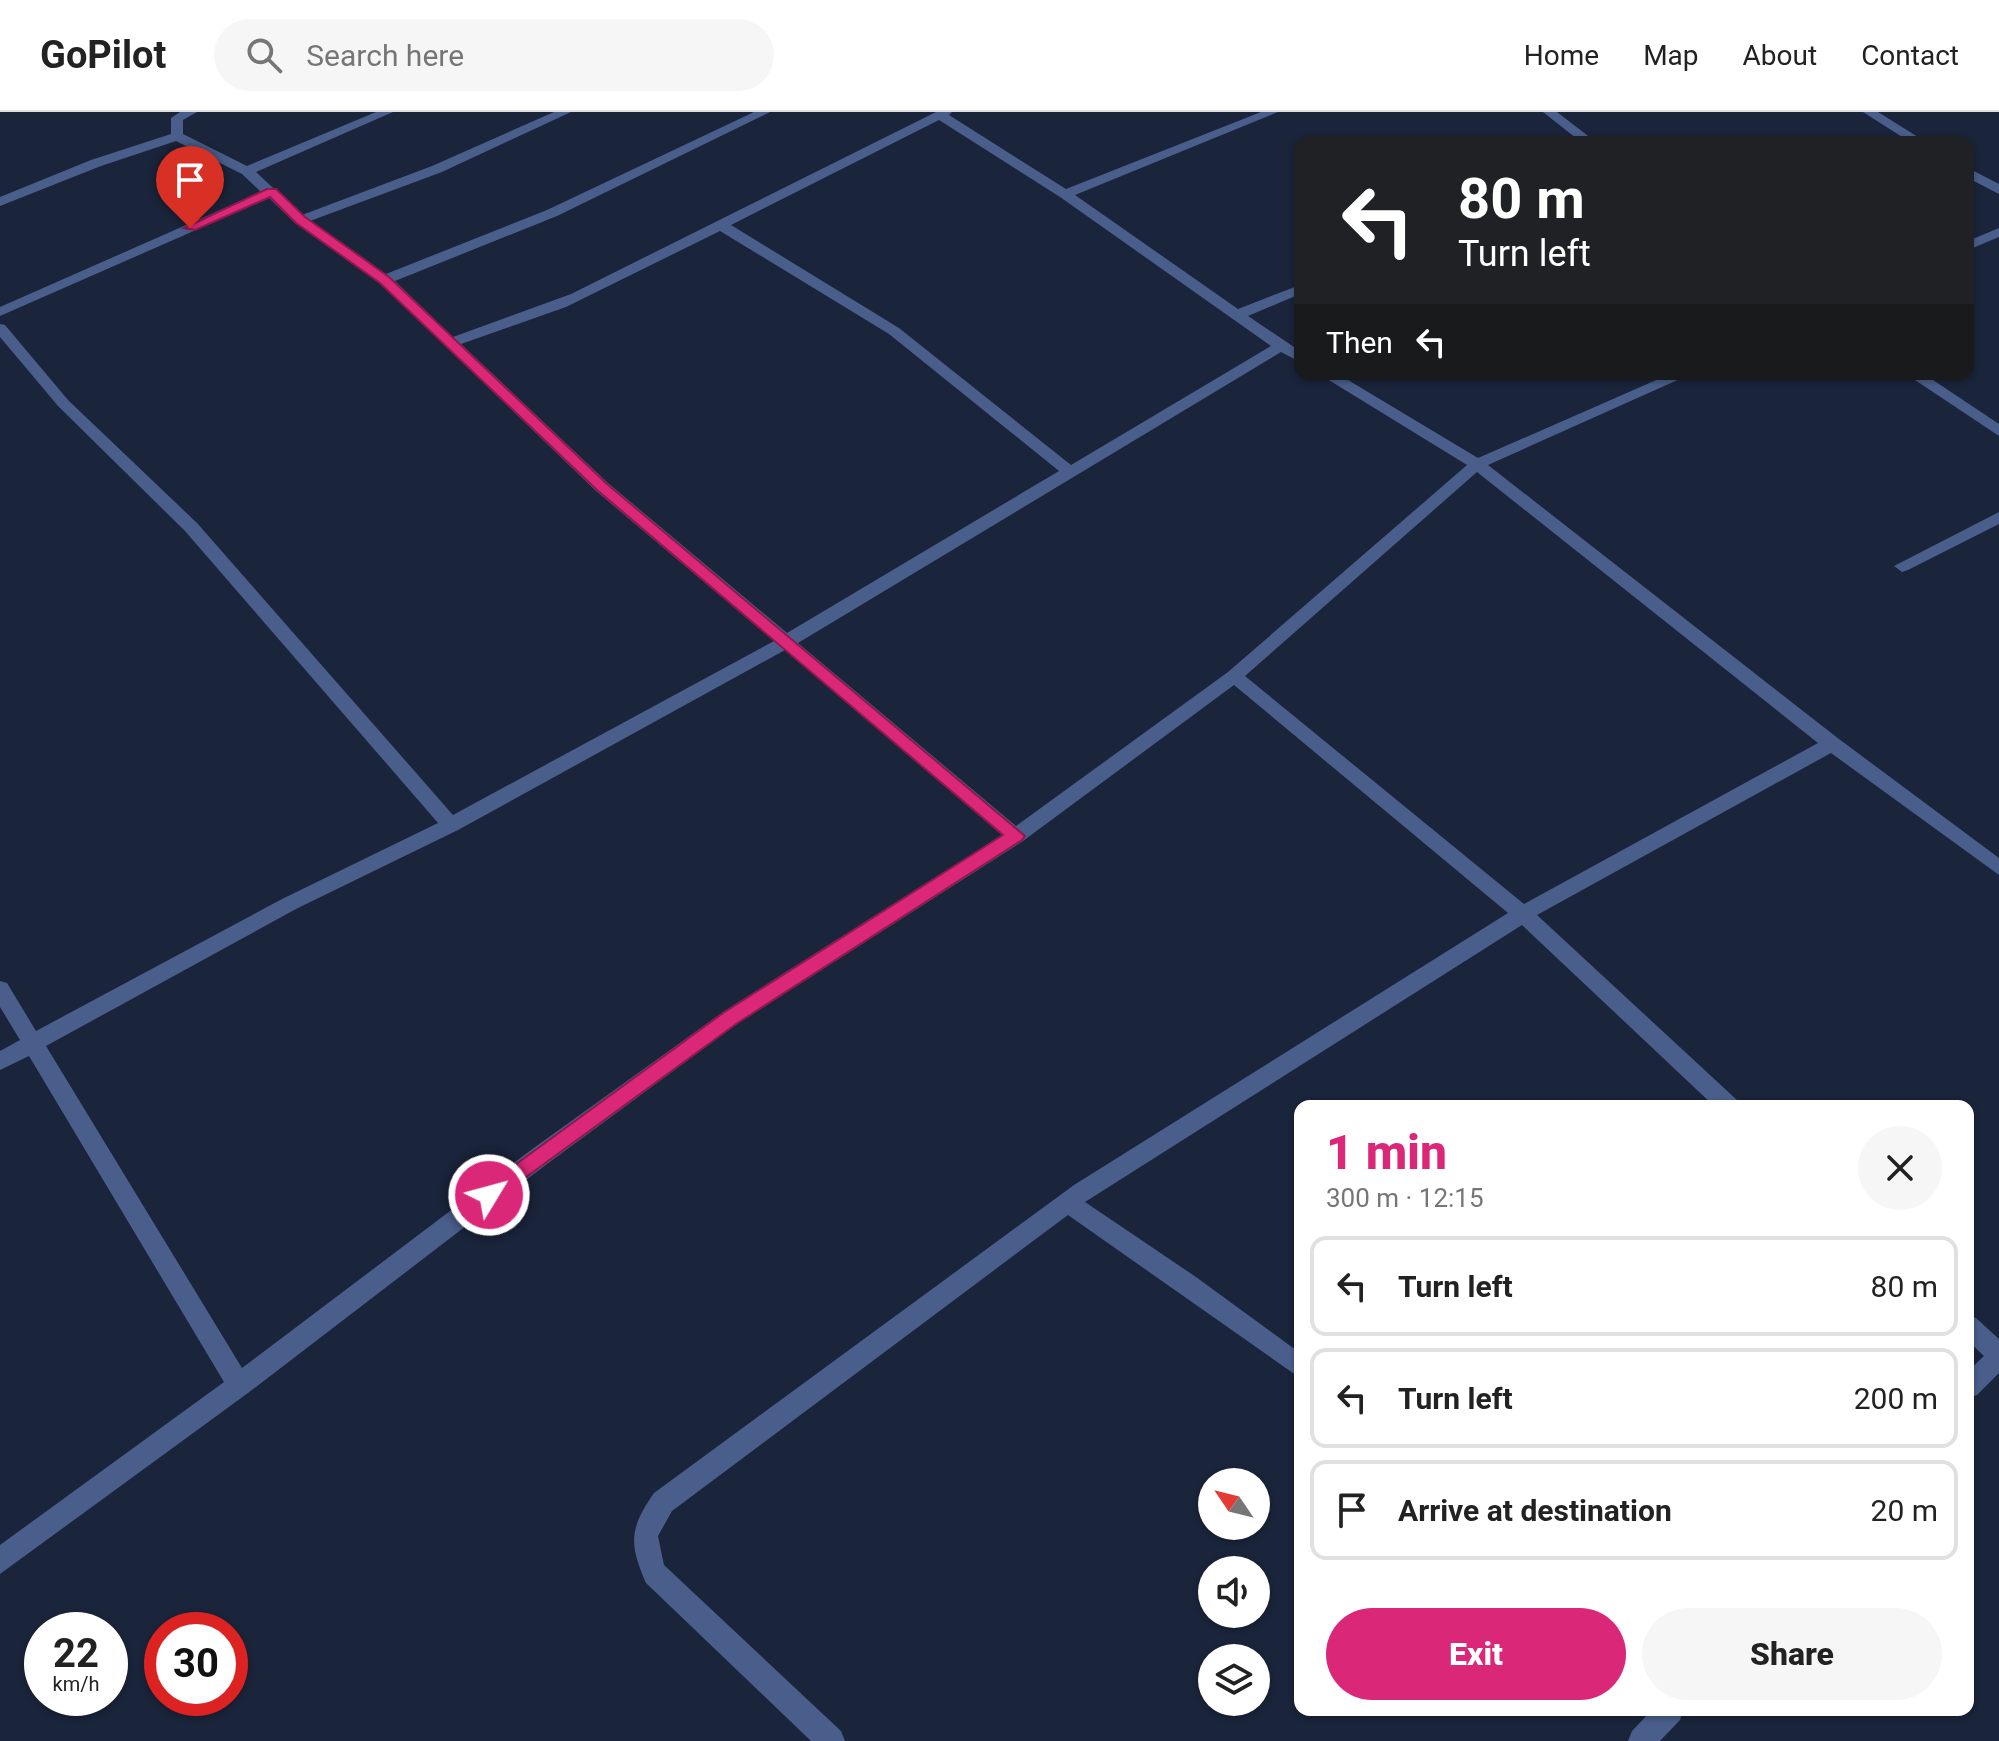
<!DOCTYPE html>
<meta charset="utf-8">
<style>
body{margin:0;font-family:Roboto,sans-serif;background:#f6f6f6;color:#222;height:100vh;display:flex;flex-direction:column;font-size:30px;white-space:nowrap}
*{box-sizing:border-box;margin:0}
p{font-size:26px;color:#767676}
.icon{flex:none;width:44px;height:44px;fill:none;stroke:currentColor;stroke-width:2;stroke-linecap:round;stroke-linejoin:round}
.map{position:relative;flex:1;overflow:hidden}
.details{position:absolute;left:1294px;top:988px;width:680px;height:616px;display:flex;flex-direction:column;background:#fff;border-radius:16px;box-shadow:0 2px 6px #0004}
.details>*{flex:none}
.guide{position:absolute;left:1294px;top:24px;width:680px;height:244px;border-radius:16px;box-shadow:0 2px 6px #0004;background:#202124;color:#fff;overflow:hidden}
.needle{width:52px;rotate:305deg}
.tools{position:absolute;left:1198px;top:1356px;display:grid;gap:16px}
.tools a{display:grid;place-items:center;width:72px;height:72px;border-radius:50%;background:#fff;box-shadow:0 2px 6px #0004;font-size:40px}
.speed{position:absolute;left:24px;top:1500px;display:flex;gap:16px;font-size:40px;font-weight:700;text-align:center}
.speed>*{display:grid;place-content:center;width:104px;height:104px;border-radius:50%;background:#fff;box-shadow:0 2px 6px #0004;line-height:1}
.speed small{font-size:20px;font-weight:400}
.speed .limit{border:12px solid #d22;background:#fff;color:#111}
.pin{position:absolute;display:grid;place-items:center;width:68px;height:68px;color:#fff;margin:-82px -34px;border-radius:50% 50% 50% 0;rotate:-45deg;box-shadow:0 0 8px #0007}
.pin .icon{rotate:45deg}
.me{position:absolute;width:88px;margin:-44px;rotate:53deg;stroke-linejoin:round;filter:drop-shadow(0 0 6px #0008)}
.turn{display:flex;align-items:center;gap:28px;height:168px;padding:0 32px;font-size:36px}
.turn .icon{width:104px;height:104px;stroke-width:2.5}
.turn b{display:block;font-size:56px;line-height:68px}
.then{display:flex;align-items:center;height:76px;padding:0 32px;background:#0003;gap:16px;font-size:30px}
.round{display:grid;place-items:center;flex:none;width:84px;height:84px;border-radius:42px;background:#f6f6f6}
.summary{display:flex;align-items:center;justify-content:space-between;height:136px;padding:0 32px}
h1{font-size:48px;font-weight:800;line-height:60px;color:#db2777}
.button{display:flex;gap:16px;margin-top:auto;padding:16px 32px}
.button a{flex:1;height:92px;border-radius:48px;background:#db2777;color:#fff;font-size:32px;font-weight:800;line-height:92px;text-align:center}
.button a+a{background:#f6f6f6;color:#222}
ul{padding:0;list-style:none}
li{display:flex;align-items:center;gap:24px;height:100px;margin:0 16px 12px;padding:0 16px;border:4px solid #e0e0e0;border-radius:16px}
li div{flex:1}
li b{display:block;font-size:30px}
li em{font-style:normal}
header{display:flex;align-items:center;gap:48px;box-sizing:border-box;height:112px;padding:0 40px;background:#fff;border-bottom:2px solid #e0e0e0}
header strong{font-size:38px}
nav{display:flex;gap:44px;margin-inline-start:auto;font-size:28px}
.search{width:560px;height:72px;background:#f6f6f6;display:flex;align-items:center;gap:20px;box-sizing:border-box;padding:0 28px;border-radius:44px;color:#767676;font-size:30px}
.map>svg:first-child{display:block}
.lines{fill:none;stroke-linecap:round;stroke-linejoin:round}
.minor{fill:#4a5e8b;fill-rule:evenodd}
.route{fill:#db2777;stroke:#8e194d;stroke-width:2}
</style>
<header>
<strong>GoPilot</strong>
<div class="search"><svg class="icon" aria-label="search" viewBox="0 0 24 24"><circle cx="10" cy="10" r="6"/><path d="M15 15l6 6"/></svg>Search here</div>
<nav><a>Home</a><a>Map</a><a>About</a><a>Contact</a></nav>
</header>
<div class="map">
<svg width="1999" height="1629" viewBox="0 0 1999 1629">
<rect width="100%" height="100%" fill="#1a243a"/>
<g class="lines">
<!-- minor -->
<path class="minor" d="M180,0H197L183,8V22L247,54L376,0H393L256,60L302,103L432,54L554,0H571L442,60L310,109L386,162L547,98L754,0H770L557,104L395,169L453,225L571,182L936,0H952L949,3L1066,77L1261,0H1278L1075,83L1238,197L1300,173V182L1248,204L1300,239V250L1281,240L798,531L1016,714L1228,560L1467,353L1319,262H1338L1478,346L1670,262H1691L1488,353L1839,627L1999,746V763L1831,641L1537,803L1737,988L1740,994H1714L1522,813L1085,1090L1196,1165L1300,1241V1266L1068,1103L672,1399L658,1424L664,1453L841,1619L845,1629H811L646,1471C629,1432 629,1417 654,1381L1074,1073L1508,801L1234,573L1023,729L737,912L547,1052L248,1281L0,1462V1433L224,1270L29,944L0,958V939L20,928L0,895V869L7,871L36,919L282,787L438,711L185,419L58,294L0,225V212L5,213L68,288L197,411L453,703L774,529L596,379L380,171L295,111L269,86L0,204V195L261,80L242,62L176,29L101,54L0,94V85L91,48L171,22V6ZM939,8L1060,85L1271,234L1071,353L899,216L731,113ZM720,119L889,222L1059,359L787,521L608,371L461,232L566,195ZM1477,360L1818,631L1524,792L1245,564ZM785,538L1002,723L723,900L531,1038L242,1256L46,934L296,797L458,718Z
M1543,0H1557L1596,30H1581Z
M1863,0H1878L1926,30H1910Z
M1968,56L1999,72V82L1968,66Z
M1999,116V125L1968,138V129Z
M1906,262H1924L1999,312V324Z
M1999,400V412L1908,458L1902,460L1894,454Z
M1968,1203L1976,1206L1999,1227V1261L1977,1283L1968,1286V1259L1984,1244L1968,1229Z
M1652,1598H1683L1680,1608L1660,1629H1628L1632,1619Z"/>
</g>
<!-- route -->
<path class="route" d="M267,77H276L305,105L389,165L607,372L1025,724L1022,728L736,912L489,1092L482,1090L479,1083L482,1077L723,901L1003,723L597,378L380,171L296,111L270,85L195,118L184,116Z"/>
</svg>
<div class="tools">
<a><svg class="needle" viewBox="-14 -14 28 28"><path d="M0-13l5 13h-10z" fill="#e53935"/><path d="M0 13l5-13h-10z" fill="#767676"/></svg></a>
<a><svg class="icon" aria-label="sound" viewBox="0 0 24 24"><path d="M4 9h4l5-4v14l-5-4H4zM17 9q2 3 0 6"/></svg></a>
<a><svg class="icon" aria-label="layers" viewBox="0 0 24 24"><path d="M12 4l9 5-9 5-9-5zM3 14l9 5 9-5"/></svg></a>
</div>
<div class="speed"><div>22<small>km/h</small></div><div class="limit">30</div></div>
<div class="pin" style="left:190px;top:116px;background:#d93025"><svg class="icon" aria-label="arrive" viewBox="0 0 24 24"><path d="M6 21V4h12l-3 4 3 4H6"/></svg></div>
<svg class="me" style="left:489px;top:1083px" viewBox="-20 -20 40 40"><circle r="17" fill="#db2777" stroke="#fff" stroke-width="3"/><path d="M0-11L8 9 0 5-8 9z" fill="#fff"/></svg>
<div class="guide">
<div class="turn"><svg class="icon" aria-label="left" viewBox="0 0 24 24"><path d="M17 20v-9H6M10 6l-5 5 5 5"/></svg><div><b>80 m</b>Turn left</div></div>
<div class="then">Then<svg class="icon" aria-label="left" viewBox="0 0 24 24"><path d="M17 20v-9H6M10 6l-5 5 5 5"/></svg></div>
</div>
<section class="details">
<div class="summary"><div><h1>1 min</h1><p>300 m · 12:15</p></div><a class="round"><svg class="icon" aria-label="close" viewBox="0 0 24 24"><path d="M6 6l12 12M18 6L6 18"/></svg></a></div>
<ul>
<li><svg class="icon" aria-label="left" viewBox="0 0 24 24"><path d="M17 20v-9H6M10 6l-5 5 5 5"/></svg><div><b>Turn left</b></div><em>80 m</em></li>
<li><svg class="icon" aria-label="left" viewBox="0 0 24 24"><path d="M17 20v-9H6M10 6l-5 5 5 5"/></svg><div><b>Turn left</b></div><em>200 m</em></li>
<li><svg class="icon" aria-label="arrive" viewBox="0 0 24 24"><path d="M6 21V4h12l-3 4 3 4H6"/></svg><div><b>Arrive at destination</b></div><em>20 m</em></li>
</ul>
<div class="button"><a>Exit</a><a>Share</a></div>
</section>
</div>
